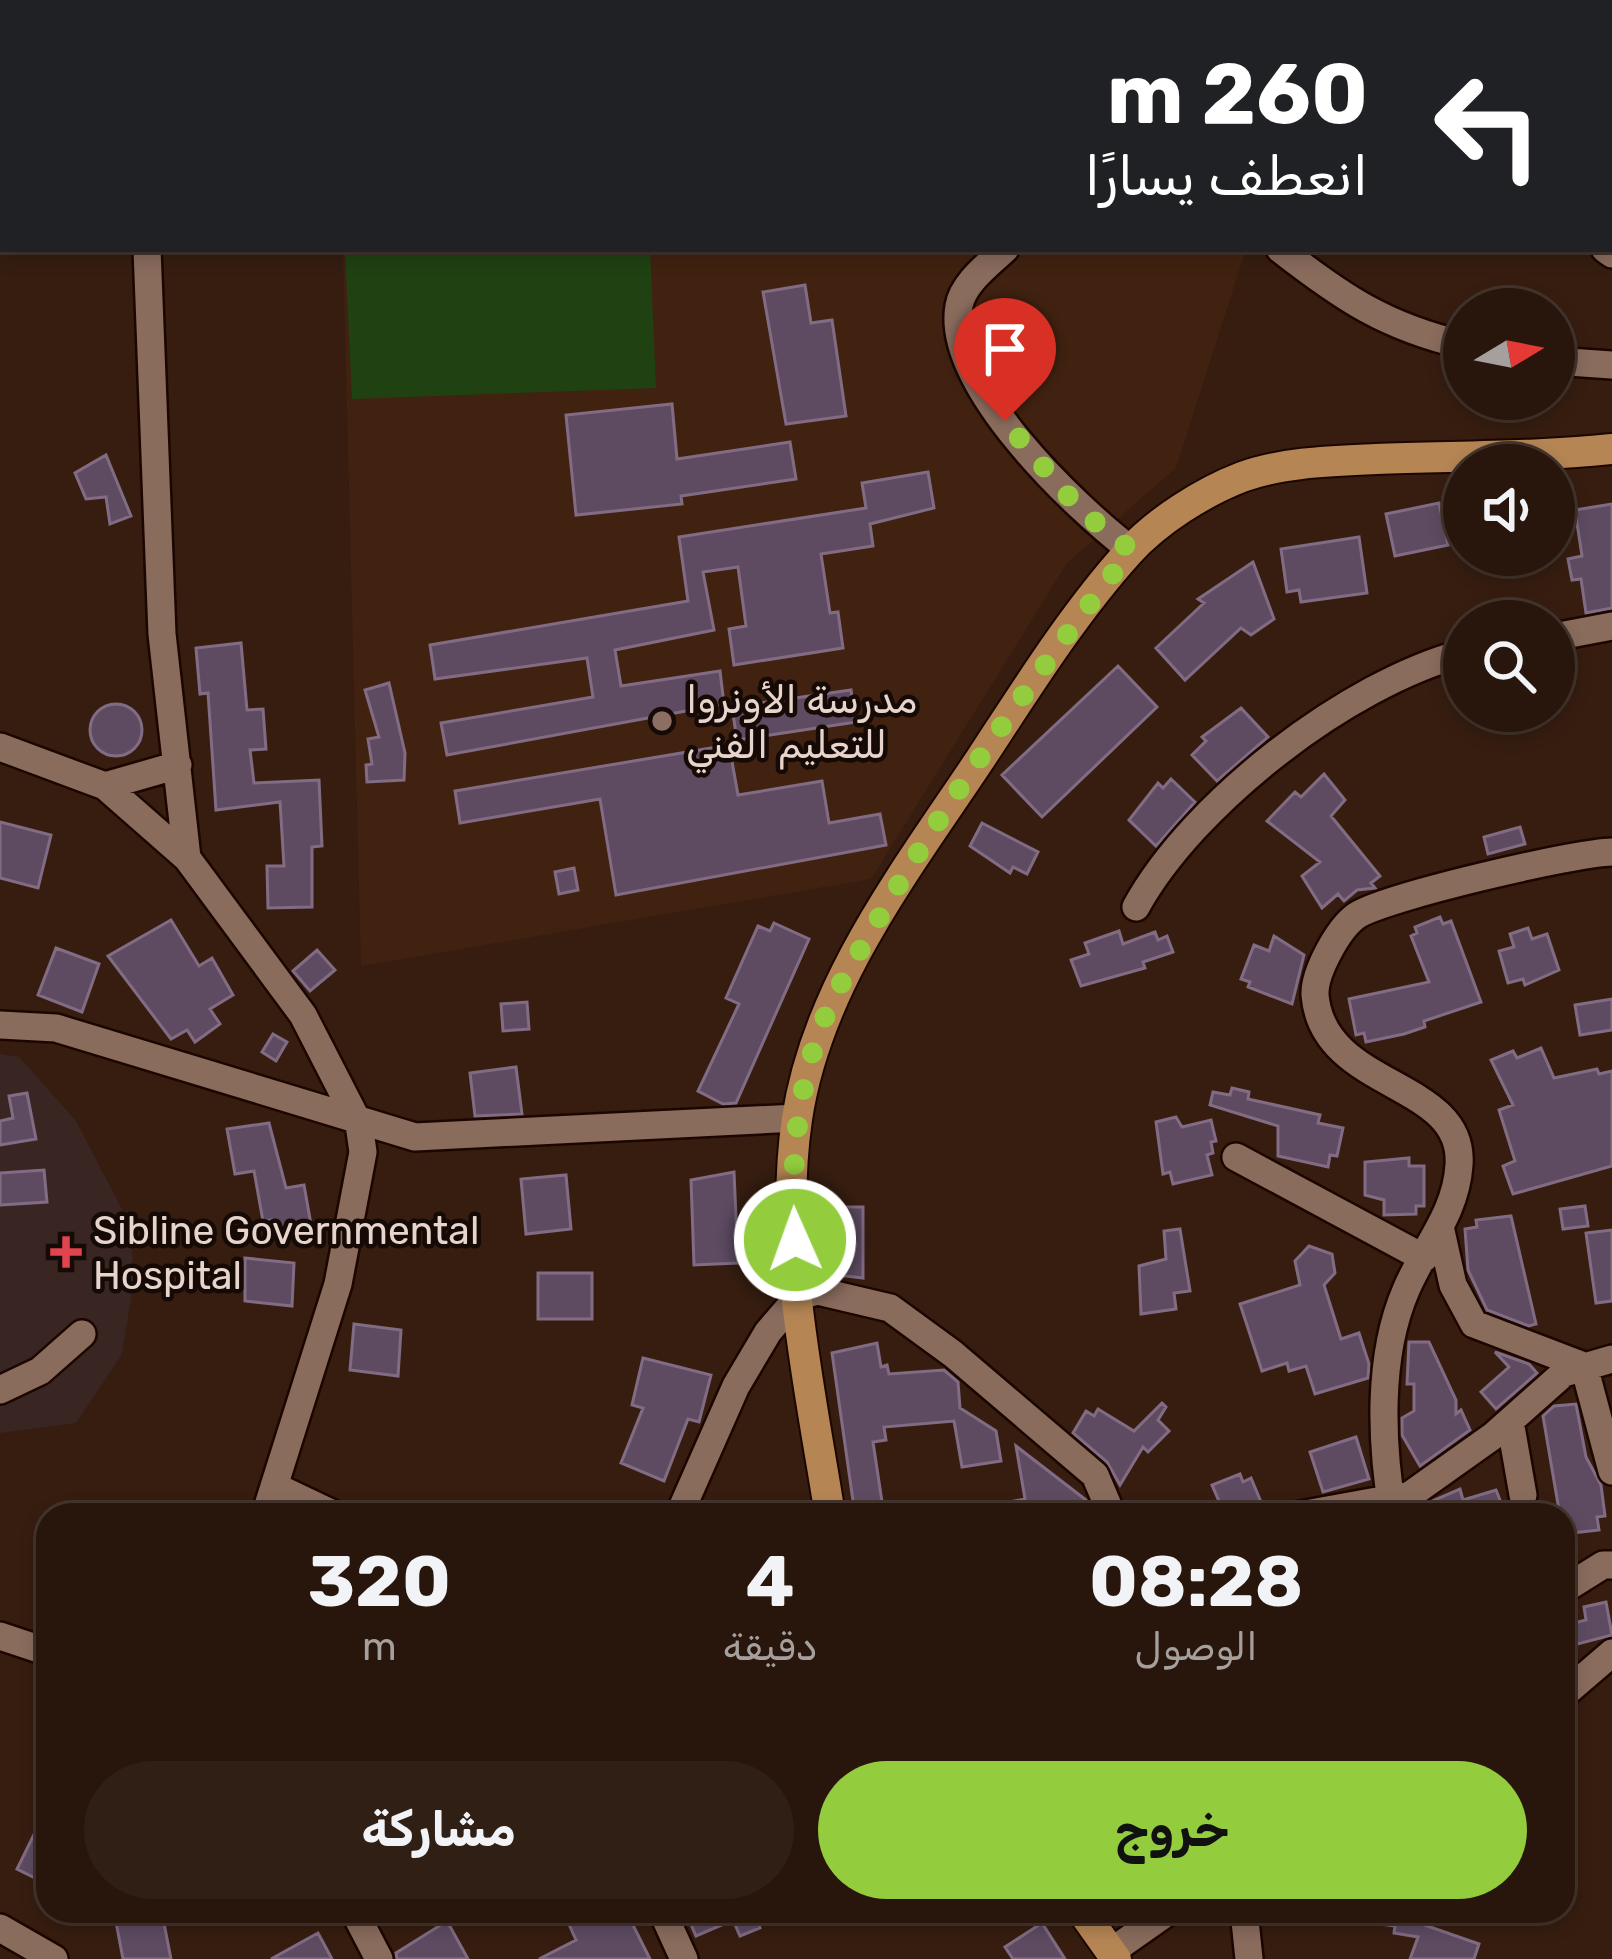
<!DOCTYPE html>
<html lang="ar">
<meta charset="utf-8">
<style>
body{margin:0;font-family:Rubik,"Noto Sans Arabic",sans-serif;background:#301f15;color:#f1f3f6;direction:rtl;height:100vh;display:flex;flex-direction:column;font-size:45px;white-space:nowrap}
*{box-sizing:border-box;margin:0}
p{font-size:39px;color:#a59f9d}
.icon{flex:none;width:66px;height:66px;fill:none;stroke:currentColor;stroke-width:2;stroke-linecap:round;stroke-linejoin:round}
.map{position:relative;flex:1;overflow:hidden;direction:ltr}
.panel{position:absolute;left:36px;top:1503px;width:1539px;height:420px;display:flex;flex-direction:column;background:#28160c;border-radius:36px;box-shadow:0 6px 18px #0003,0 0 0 3px #44352d;direction:rtl}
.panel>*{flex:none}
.hud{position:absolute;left:0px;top:0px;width:1614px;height:252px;box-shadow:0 6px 18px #0003,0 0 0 3px #44352d;direction:rtl;background:#202124;color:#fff;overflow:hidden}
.needle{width:78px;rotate:80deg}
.tools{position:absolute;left:1443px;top:288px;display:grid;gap:24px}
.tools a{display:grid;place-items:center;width:132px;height:132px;border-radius:50%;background:#28160c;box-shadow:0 6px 18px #0003,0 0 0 3px #44352d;font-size:60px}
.pin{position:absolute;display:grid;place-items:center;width:102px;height:102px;color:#fff;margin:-123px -51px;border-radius:50% 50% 50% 0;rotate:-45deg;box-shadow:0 0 12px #0007}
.pin .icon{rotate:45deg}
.me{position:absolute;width:132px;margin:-66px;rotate:358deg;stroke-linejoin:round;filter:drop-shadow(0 0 9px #0008)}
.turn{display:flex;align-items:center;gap:42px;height:252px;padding:0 48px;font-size:54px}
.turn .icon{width:156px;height:156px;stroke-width:2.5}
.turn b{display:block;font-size:84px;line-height:102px}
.eta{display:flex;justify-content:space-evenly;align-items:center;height:204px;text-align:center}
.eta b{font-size:72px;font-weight:700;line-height:84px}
.button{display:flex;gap:24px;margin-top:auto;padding:24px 48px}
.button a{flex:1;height:138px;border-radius:72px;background:#93cc3d;color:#111;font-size:48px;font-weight:700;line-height:138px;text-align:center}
.button a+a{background:#301f15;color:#f1f3f6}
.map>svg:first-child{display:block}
.built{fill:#412211}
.medical{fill:#392622}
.green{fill:#204213}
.building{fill:#5e4b62;stroke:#816c84;stroke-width:3}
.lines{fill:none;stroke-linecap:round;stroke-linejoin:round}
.minor-casing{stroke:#1c0600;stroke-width:32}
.major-casing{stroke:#1c0600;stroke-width:34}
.minor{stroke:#8a6c5d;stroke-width:27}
.major{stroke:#b58554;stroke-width:30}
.route{stroke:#93cc3d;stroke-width:21;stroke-dasharray:0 37.8}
.education-dot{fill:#8d6e63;stroke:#150a05;stroke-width:4.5}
.health-dot{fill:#e0444e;stroke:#150a05;stroke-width:4.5}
.labels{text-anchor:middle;stroke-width:9;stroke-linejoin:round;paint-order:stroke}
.poi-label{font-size:39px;fill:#e7d5cd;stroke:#150a05;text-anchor:start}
</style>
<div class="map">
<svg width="1612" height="1959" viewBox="0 0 1612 1959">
<rect width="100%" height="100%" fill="#361d10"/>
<!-- built -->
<path class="built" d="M336,0H1246V3H336Z
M343,249H1246L1176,468L1067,563L871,879L361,966Z"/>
<!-- medical -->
<path class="medical" d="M0,1054L19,1057L76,1121L130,1225L134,1280L122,1354L76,1423L0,1433Z"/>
<!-- green -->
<path class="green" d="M345,249H650L656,388L352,399Z"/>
<!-- building -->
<path class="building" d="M805,285L811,323L832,320L846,416L786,424L763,292Z
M672,404L677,459L790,442L796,479L681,496L682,504L576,515L566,415Z
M106,455L131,516L110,524L106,497L86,499L75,473Z
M928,472L934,508L870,524L873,546L821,554L830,613L838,612L843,648L734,665L729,629L746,626L738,567L703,572L714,630L615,650L621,686L720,671L724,704L447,755L441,723L593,697L587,658L435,679L430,645L688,601L679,537L866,508L862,483Z
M1439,503L1448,545L1395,556L1386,514Z
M1612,504V608L1586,613L1581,579L1572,580L1568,559L1582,556L1575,510Z
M1359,537L1367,593L1301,602L1299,590L1287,592L1281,549Z
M1253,562L1274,619L1251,635L1241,628L1185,680L1156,648L1204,603L1198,599Z
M241,643L247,710L263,709L266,749L250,750L254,783L319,780L322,846L312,847V907L268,908L267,866H284L280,802L216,810L208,693L200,694L196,648Z
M1118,666L1157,707L1042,817L1002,775Z
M389,683L405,753L404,780L367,782L366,765L372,764L368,739L379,737L365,690Z
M851,690L856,722L737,740L732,707Z
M90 730a26 26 0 1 1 52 0a26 26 0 1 1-52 0Z
M1241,708L1268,737L1217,781L1192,755L1206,741L1202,737Z
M729,745L738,795L822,781L829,823L880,814L886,845L616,895L600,799L460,823L455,791Z
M1324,774L1345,800L1331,816L1380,876L1371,883L1375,888L1357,890L1344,901L1338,894L1322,908L1302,876L1320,862L1267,821L1295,792L1301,797Z
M1171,779L1195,802L1156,846L1129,820L1158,783L1163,788Z
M0,822L51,835L38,888L0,878Z
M982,823L1038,852L1027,874L1013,867L1010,873L970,846Z
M1520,827L1525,844L1488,854L1484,837Z
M574,868L578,890L559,894L555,872Z
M1440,917L1443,924L1451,921L1481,1002L1424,1021L1425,1027L1404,1034L1366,1042L1364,1033L1356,1035L1349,999L1429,982L1411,936L1417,933L1415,927Z
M171,920L199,966L212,958L233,995L210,1009L220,1024L195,1042L187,1030L171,1039L108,956Z
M774,923L809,939L736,1103L723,1104L698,1091L739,1004L726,998L758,926L770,931Z
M1528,928L1532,939L1547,934L1559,970L1525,985L1523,979L1508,983L1499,951L1514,947L1510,934Z
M1119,931L1123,944L1155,932L1158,940L1167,936L1173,952L1143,962L1145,968L1081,986L1071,960L1089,954L1085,943Z
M1274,936L1304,955L1292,1004L1248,987L1250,982L1241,979L1254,945L1269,951Z
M56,948L99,964L82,1012L38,995Z
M317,950L335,970L310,991L293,971Z
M1612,999V1030L1580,1035L1575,1005Z
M527,1002L529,1029L503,1031L501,1004Z
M273,1034L287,1042L276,1061L262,1052Z
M1541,1048L1554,1078L1597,1069L1599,1074L1612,1071V1166L1513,1194L1503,1166L1515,1161L1499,1110L1513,1105L1491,1060L1513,1051L1517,1058Z
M516,1067L522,1114L475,1116L470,1073Z
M1232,1088L1249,1092L1248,1099L1320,1115L1318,1123L1343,1128L1337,1156L1330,1155L1328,1167L1278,1156V1126L1210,1105L1213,1092L1230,1095Z
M27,1093L36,1139L0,1145V1121L13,1118L9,1096Z
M1176,1117L1182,1127L1211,1120L1216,1141L1211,1142L1213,1153L1207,1155L1212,1175L1173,1184L1170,1172L1163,1174L1156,1122Z
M269,1123L286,1188L304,1185L312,1230L276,1237L272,1220L263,1221L254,1171L235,1174L227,1129Z
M1409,1158V1166H1424V1206H1416V1214L1384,1215V1200L1365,1195V1162Z
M44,1170L47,1202L0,1205V1173Z
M734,1172L738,1263L694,1265L691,1180Z
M566,1175L571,1229L526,1234L521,1179Z
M1585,1206L1588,1226L1563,1229L1560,1209Z
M819,1207H863V1278L819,1273Z
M1511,1216L1536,1324L1529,1326L1487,1310L1468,1270L1465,1229L1477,1227L1476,1220Z
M1180,1229L1190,1291L1174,1293L1176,1309L1141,1314L1139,1266L1166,1259L1164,1231Z
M1612,1230V1301L1596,1303L1586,1233Z
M1309,1246L1332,1254L1335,1273L1324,1285L1341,1339L1359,1333L1369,1364L1368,1378L1315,1394L1306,1366L1289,1371L1287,1363L1262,1371L1240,1304L1300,1285L1295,1261Z
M245,1258L294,1263L292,1306L245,1301Z
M538,1273H592V1319H538Z
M354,1324L401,1330L398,1376L350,1370Z
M1409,1342H1429L1456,1400V1414L1461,1410L1470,1430L1420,1466L1402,1435V1418L1414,1411V1384H1407Z
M877,1343L881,1367L887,1365L889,1374L944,1370L958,1382L960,1408L996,1431L1001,1461L962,1467L954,1421L884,1427L886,1440L873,1442L884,1515H855L832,1353Z
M1495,1352L1529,1364L1537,1373L1496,1409L1481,1392L1509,1367Z
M643,1358L711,1375L699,1422L688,1419L664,1481L621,1463L643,1408L632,1405Z
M1162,1403L1166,1407L1158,1420L1169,1431L1148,1452L1143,1447L1120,1485L1107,1462L1073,1433L1086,1411L1094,1416L1098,1409L1134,1431Z
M1576,1404L1586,1457L1601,1485L1605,1516L1597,1517L1599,1530L1563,1534L1543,1416L1554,1406Z
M1356,1437L1369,1479L1323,1492L1310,1452Z
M1016,1446L1086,1500L1092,1515H986L985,1507L1025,1499Z
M1240,1474L1243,1482L1251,1478L1264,1509L1225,1515L1212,1485Z
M1460,1489L1463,1500L1496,1490L1506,1515H1427L1434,1508L1432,1501Z
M1606,1602L1612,1635L1570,1646L1566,1625L1586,1620L1584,1607Z
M48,1806V1866L41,1881L17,1869Z
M563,1911H626L650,1959H539L576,1940Z
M685,1911H754L760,1928L740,1936L733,1920L696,1936Z
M1358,1911H1411L1410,1920L1479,1944L1474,1959H1410L1418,1937L1394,1933L1395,1926L1357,1921Z
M162,1913L171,1959H123L116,1922Z
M447,1921L468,1959H397L396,1953Z
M1042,1923L1065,1959H1013L1005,1947Z
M318,1933L332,1959H271Z"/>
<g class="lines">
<!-- minor casing -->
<g class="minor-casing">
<path id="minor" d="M146,3V0
M1611,121H1612
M147,249L162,634L187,858
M1005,249C988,265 963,283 959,306C945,384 1074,506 1131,550
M1280,249C1343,298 1386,327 1464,345
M1605,249L1612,254
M1554,361L1612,365
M1554,637L1612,626
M0,747L105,786L187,858L303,1015L359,1124L363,1152L338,1284L265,1515
M105,786L178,765
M1136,907C1193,803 1348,683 1464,653
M0,1025L56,1028L415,1137L797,1118
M1236,1157L1424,1258
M1441,1231L1453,1285L1474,1324L1584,1366
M1584,1366L1612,1471
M0,1390L40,1371L82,1334
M1510,1421L1523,1495
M274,1486L335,1515
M679,1515L736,1386L768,1332L799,1296L818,1291L890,1308L953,1354L1095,1475L1112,1515
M1300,1515L1410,1495L1493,1436L1564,1373L1612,1359
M1393,1515C1381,1444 1377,1357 1406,1290C1424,1247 1456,1214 1459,1165C1465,1079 1323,1091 1315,995C1314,973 1338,929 1356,916C1383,897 1578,852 1612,852
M1563,1590L1603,1565H1612
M0,1636L48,1652
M1563,1695L1612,1653
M354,1911L379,1959
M662,1911L684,1959
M1244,1911L1249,1959
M0,1928L54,1959
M1112,1951L1169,1911"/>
</g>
<!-- major casing -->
<g class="major-casing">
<path id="major" d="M830,1515C810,1388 778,1248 797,1119C817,984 908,868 981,758C1027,688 1073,614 1129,552C1157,521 1203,492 1242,477C1283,462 1333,461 1376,459C1455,456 1534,457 1612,449
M1082,1911L1116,1959"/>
</g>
<!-- minor -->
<use href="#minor" class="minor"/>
<!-- major -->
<use href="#major" class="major"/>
</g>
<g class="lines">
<!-- route -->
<path class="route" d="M795,1240C791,1171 795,1107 816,1041C831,994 859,954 883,911C957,785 1042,666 1131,550L1081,511L1005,421"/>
</g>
<!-- markers -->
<circle class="education-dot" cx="662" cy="721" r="12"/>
<path class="health-dot" d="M60 1234h12v12h12v12h-12v12h-12v-12h-12v-12h12z"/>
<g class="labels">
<!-- poi labels -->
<g class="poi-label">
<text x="686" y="713">مدرسة الأونروا<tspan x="686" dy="45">للتعليم الفني</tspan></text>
<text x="93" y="1244">Sibline Governmental<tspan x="93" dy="45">Hospital</tspan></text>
</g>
</g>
</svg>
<div class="tools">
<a><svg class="needle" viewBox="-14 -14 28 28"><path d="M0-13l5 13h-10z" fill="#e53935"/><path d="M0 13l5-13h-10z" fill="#a59f9d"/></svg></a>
<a><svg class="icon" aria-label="sound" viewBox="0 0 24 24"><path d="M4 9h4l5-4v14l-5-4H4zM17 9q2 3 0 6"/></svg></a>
<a><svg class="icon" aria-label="search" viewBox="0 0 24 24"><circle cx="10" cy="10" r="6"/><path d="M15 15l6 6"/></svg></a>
</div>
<div class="pin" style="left:1005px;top:421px;background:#d93025"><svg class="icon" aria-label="arrive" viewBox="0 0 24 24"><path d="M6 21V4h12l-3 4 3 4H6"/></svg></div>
<svg class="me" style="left:795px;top:1240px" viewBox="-20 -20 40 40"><circle r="17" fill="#93cc3d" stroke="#fff" stroke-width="3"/><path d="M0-11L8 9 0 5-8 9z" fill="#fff"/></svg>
<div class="hud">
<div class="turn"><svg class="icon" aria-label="left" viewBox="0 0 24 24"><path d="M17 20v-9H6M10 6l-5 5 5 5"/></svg><div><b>260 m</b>انعطف يسارًا</div></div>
</div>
<section class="panel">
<div class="eta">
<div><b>08:28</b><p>الوصول</p></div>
<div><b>4</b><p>دقيقة</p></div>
<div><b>320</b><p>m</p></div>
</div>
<div class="button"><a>خروج</a><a>مشاركة</a></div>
</section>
</div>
